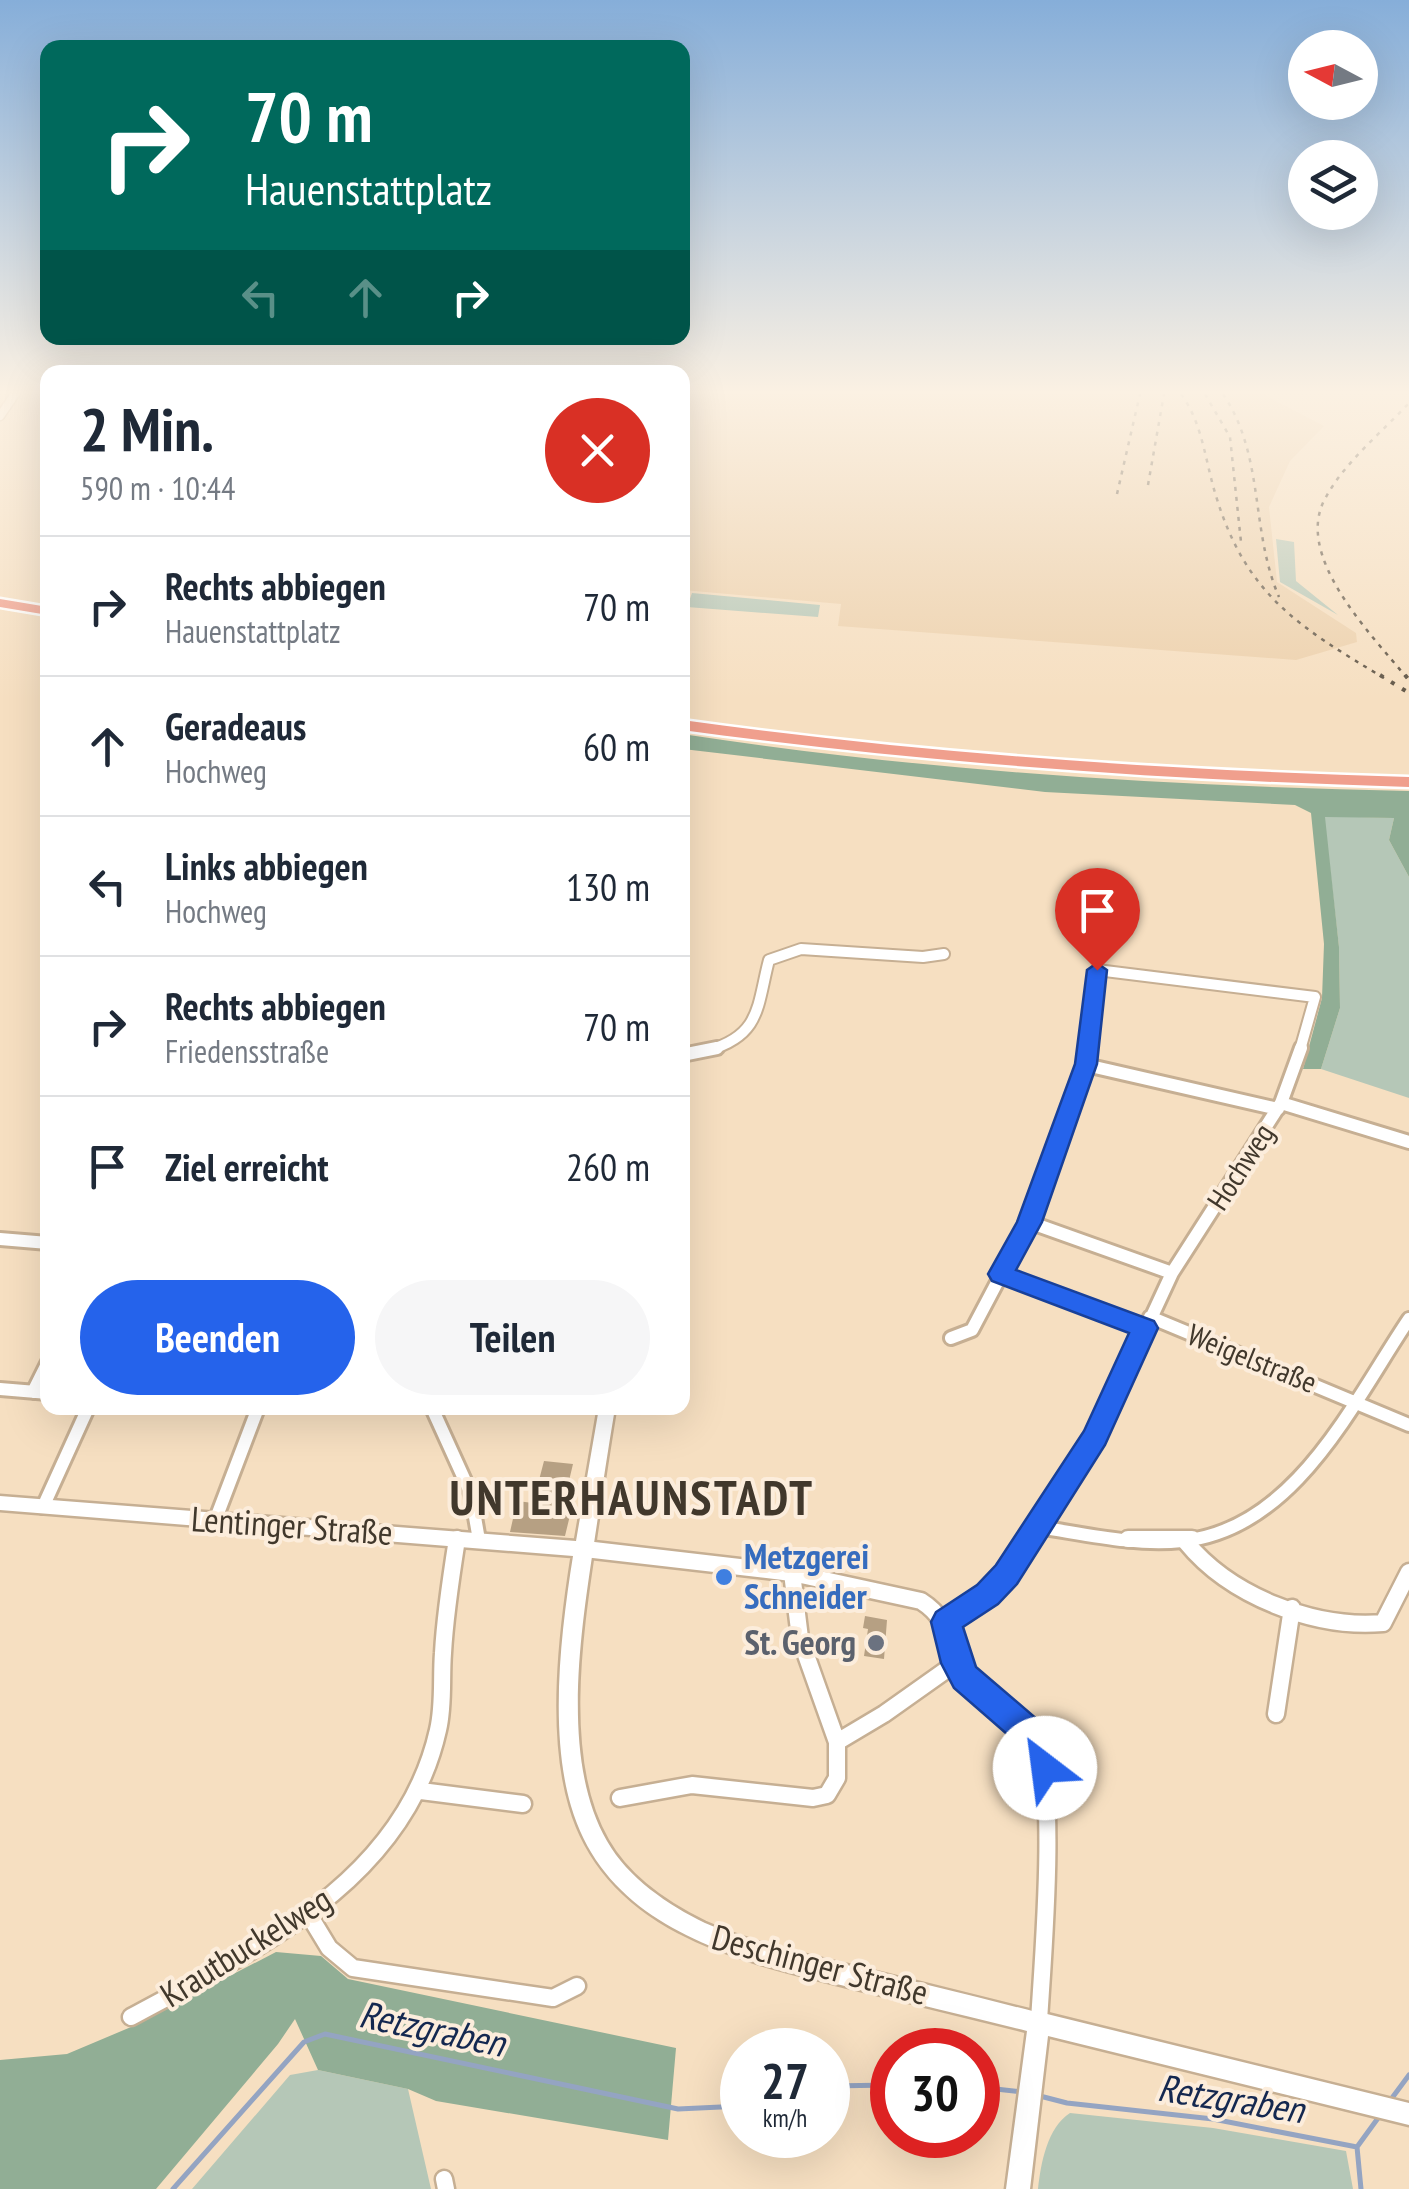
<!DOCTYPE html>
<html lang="de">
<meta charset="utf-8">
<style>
body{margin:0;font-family:"PT Sans Narrow",sans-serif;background:#f6f6f7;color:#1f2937;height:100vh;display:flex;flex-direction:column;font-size:38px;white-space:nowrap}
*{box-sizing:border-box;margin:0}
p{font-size:32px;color:#747a83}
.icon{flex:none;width:55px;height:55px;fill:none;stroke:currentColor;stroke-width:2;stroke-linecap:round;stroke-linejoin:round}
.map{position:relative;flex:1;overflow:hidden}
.sheet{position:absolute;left:40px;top:365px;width:650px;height:1050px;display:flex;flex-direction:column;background:#fff;border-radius:20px;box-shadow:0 10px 40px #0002}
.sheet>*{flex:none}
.guide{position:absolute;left:40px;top:40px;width:650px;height:305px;border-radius:20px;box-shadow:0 10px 40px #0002;background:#00695c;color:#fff;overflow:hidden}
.needle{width:65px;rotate:277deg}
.tools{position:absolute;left:1288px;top:30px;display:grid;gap:20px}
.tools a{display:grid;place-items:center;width:90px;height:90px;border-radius:50%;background:#fff;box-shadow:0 10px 40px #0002;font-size:50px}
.speed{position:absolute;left:720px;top:2028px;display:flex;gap:20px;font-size:50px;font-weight:700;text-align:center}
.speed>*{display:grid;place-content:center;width:130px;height:130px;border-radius:50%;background:#fff;box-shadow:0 10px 40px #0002;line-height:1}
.speed small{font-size:25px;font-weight:400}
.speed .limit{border:15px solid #d22;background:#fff;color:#111}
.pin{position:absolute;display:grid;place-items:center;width:85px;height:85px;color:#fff;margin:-102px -42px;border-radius:50% 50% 50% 0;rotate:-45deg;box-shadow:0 0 10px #0007}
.pin .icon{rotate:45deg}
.me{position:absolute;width:110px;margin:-55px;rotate:330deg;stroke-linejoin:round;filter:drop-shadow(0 0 8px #0008)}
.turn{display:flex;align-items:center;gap:35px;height:210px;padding:0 40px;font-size:45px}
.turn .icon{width:130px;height:130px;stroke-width:2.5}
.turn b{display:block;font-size:70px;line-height:85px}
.lanes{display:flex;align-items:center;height:95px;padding:0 40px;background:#0003;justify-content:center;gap:50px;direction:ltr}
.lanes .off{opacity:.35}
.round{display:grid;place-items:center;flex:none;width:105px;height:105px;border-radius:52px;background:#f6f6f7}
.overview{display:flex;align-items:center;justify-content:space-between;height:170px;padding:0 40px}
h1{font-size:60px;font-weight:800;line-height:75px}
.primary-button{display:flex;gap:20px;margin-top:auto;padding:20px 40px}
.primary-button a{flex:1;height:115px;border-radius:60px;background:#2563eb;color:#fff;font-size:40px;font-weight:800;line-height:115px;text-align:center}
.primary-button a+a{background:#f6f6f7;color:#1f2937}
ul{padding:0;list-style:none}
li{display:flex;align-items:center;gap:30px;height:140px;padding:0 40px;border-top:2px solid #e0e1e3}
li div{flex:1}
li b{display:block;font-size:38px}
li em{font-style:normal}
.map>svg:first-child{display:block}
.built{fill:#edd1ad}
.green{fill:#b5c7b7}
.forest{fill:#91ae95}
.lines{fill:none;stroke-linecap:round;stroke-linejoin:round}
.stream{stroke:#94a4c2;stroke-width:5}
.building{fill:#b6a083}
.minor-far3-casing{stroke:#c6af93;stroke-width:11}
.minor-far2-casing{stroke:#c6af93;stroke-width:14}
.minor-far1-casing{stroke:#c6af93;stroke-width:18}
.minor-casing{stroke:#c6af93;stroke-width:21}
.tertiary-casing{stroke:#c6af93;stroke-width:5}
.motorway-casing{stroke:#fff;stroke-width:5}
.minor-far3{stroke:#fff;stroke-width:8}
.minor-far2{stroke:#fff;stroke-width:10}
.minor-far1{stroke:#fff;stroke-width:12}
.minor{stroke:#fff;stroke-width:16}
.tertiary{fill:#fff;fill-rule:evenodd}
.motorway{fill:#f09f8d;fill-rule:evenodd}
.rail-far1{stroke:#605546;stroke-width:2.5;stroke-dasharray:4 6;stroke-linecap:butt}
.rail{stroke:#605546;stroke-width:4;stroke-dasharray:4 9;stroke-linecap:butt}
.route{fill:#2563eb;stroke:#184099;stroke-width:2.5}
.shop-dot{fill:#3f7fe0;stroke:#fceddc;stroke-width:4}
.worship-dot{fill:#6b7280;stroke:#fceddc;stroke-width:4}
.labels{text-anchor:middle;stroke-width:8;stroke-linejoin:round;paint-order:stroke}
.street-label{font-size:30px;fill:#41382c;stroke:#fceddc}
.near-street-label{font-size:35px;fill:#41382c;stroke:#fceddc}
.near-shop-label{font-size:35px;font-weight:bold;fill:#366cbe;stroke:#fceddc;text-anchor:start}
.near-worship-label{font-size:35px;font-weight:bold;fill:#5b616d;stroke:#fceddc;text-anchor:end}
.near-water-label{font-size:38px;font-style:italic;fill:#142850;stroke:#fceddc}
.near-district-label{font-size:48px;font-weight:bold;letter-spacing:2.5px;fill:#41382c;stroke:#fceddc}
</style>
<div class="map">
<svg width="1409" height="2189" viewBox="0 0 1409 2189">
<rect width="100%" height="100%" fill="#f6dfc1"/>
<!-- built -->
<path class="built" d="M683,394H1263L1324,426L1290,461L1269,507L1277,582L1356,633L1357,642L1296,660L838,626L841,604L683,590Z"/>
<!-- green -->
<path class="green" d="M1276,539L1294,542L1296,581L1338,615L1280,582Z
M692,593L820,605L818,617L687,607Z
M1324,816L1394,818L1389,840L1409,877V1098L1321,1069L1340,1008L1339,947Z
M318,2070L408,2089L431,2189H192L290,2075Z
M1070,2113L1213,2128L1346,2151L1353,2189H1038C1041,2163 1047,2128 1070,2113Z"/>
<!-- forest -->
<path class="forest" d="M682,734C923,771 1165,786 1409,791V877L1389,840L1394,818L1325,817L1339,947L1340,1008L1321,1069H1303L1322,998L1324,944L1311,813L1295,805L1045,792L683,749Z
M276,1952L321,1956L348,1979L676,2048L668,2140L436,2101L408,2089L318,2070L295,2019L278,2044L156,2189H0V2060L67,2054L131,2027Z"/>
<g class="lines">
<!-- stream -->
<path class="stream" d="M828,2086L892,2085
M978,2087L1022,2092
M1036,2095L1067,2103L1213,2119L1357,2147
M1389,2102L1409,2075
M1357,2147L1381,2114
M1357,2147L1361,2189
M173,2189L304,2042L325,2034L678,2109L742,2106"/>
</g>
<!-- building -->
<path class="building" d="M544,1461L573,1464L563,1506L572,1507L565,1536L510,1532L517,1501L533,1503Z
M865,1616L887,1620L884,1659L864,1656L868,1629L863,1628Z"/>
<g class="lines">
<!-- minor-far3 casing -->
<g class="minor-far3-casing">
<path id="minor-far3" d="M0,416L15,394"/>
</g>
<!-- minor-far2 casing -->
<g class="minor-far2-casing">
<path id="minor-far2" d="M709,1050C761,1035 757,1006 769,960L801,949L923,957L944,954
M1088,1050L1097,970L1315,997L1300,1050"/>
</g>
<!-- minor-far1 casing -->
<g class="minor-far1-casing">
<path id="minor-far1" d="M682,1055L717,1048
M1086,1065L1278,1109
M1281,1103L1409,1142
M1029,1222L1172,1273
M0,1239L48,1243
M1001,1274L1144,1328
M1150,1317L1409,1425
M951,1338L972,1330L1029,1222L1086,1065L1088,1048
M0,1389L48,1393
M33,1392L48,1362
M432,1408L471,1494L479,1540
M43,1507L88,1408
M215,1521L258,1408
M1038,1527C1085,1534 1135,1546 1182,1541C1295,1530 1353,1402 1409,1319
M1028,1542L1096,1437L1172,1273L1281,1103L1301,1048"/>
</g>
<!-- minor casing -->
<g class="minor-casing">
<path id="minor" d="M1128,1539H1192
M1186,1542C1230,1596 1314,1629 1383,1623L1409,1572
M585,1549L792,1573L921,1601C957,1624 943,1650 966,1678C985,1702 1016,1714 1034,1739C1059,1776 1042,1968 1039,2021
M792,1573L800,1638L837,1742
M946,1621C985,1595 1005,1579 1030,1539
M1276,1714L1292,1608
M421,1791L523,1804
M620,1798L692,1785L813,1798L827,1795L837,1778V1742L884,1714L956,1663
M309,1915L329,1948L353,1968L553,1998L577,1986
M131,2017C256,1949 404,1882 438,1730C444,1705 441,1678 443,1653C445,1615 451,1577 457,1539
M444,2179L446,2189"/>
</g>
<!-- tertiary casing -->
<g class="tertiary-casing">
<path id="tertiary" d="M599,1408H615C607,1455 600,1504 593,1550C580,1636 561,1762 607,1841C628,1878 668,1905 705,1923C752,1944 802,1954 851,1966C912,1981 974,1996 1036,2012L1039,2010L1047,2014L1409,2103V2125L1048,2036L1030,2189H1006L1027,2031C970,2017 913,2003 857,1989C744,1961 608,1933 571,1806C549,1732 561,1631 573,1556L0,1510V1496L576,1541Z"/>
</g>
<!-- motorway casing -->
<g class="motorway-casing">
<path id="motorway" d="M0,599L48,607V615L0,607Z
M682,720C924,754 1166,770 1409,777V787C1166,780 924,763 682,730Z"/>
</g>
<!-- minor-far3 -->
<use href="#minor-far3" class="minor-far3"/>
<!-- minor-far2 -->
<use href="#minor-far2" class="minor-far2"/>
<!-- minor-far1 -->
<use href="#minor-far1" class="minor-far1"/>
<!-- minor -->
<use href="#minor" class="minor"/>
<!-- tertiary -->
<use href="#tertiary" class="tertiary"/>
<!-- motorway -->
<use href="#motorway" class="motorway"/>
<!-- rail-far1 -->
<path class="rail-far1" d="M1181,394C1203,424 1205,461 1216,496C1246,595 1299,627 1384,678
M1205,394L1230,437L1241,542
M1223,394C1265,456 1250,530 1279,597
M1148,485L1164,394
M1117,494L1140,394
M1407,678C1371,634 1292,555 1326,497C1345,462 1382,432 1409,403"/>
<!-- rail -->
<path class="rail" d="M1380,675L1409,693
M1405,675L1409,680"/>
</g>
<!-- sky -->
<linearGradient id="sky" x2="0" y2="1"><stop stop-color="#86aed9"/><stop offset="0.56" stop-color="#fbf1e3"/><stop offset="1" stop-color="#fbf1e3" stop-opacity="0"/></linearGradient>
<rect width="1409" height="700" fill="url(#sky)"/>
<!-- route -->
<path class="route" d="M1097,963L1107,970L1097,1064L1042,1222L1016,1270L1154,1321L1158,1328L1105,1445L1017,1584L998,1604L963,1627L976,1667L1038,1720L1052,1741L1061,1768L1057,1779L1045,1783L1034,1779L1015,1741L954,1688L941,1663L931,1622L936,1612L977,1585L996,1565L1084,1431L1129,1333L992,1281L988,1274L1017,1222L1075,1064L1087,970Z"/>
<!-- markers -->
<circle class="shop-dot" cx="724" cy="1577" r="10"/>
<circle class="worship-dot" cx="876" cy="1643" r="10"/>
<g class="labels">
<!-- street labels -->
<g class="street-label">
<text transform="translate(1241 1167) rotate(-57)" y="10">Hochweg</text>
<text transform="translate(1252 1359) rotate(22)" y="10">Weigelstraße</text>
</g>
<!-- near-street labels -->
<g class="near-street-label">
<text transform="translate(292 1526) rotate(4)" y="12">Lentinger Straße</text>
<text transform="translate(246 1947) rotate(-32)" y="12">Krautbuckelweg</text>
<text transform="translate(820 1965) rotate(15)" y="12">Deschinger Straße</text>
</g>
<!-- near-shop labels -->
<g class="near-shop-label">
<text x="744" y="1569">Metzgerei<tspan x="744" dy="40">Schneider</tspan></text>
</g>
<!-- near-worship labels -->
<g class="near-worship-label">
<text x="856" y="1655">St. Georg</text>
</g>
<!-- near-water labels -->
<g class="near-water-label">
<text transform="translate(432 2029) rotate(12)" y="13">Retzgraben</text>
<text transform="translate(1231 2099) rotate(9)" y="13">Retzgraben</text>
</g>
<!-- near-district labels -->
<g class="near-district-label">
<text x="632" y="1515">UNTERHAUNSTADT</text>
</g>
</g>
</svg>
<div class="tools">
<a><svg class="needle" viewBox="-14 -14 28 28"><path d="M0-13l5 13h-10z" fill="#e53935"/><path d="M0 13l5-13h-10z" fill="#747a83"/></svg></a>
<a><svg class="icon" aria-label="layers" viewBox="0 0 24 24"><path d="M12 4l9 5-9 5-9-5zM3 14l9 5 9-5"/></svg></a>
</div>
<div class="speed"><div>27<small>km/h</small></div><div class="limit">30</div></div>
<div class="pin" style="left:1097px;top:970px;background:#d93025"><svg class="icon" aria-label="arrive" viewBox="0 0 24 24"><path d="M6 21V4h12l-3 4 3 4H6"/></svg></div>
<svg class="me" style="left:1045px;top:1768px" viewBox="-20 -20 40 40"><circle r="19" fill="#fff"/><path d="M0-13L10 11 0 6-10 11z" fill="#2563eb"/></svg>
<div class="guide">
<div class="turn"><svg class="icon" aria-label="right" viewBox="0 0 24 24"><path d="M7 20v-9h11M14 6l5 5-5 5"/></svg><div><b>70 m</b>Hauenstattplatz</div></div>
<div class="lanes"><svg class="icon off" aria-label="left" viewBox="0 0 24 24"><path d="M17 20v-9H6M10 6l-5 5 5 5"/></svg><svg class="icon off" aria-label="ahead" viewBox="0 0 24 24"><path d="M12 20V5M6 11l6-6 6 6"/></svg><svg class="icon" aria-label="right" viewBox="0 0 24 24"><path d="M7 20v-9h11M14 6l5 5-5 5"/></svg></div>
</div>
<section class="sheet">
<div class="overview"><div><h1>2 Min.</h1><p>590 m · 10:44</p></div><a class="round" style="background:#d93025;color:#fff"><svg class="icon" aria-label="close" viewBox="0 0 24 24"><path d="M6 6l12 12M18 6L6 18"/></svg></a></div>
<ul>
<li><svg class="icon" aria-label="right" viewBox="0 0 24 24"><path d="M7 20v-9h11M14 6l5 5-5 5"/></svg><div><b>Rechts abbiegen</b><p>Hauenstattplatz</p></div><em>70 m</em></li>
<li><svg class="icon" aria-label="ahead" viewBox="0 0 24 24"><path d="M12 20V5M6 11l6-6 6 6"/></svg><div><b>Geradeaus</b><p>Hochweg</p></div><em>60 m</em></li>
<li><svg class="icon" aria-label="left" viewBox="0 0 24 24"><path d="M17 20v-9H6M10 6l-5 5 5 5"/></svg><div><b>Links abbiegen</b><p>Hochweg</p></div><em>130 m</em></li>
<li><svg class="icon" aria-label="right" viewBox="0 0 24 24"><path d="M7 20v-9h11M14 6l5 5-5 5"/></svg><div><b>Rechts abbiegen</b><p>Friedensstraße</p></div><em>70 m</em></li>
<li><svg class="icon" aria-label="arrive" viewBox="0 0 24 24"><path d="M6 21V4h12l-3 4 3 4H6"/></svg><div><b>Ziel erreicht</b></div><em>260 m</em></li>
</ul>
<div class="primary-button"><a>Beenden</a><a>Teilen</a></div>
</section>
</div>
